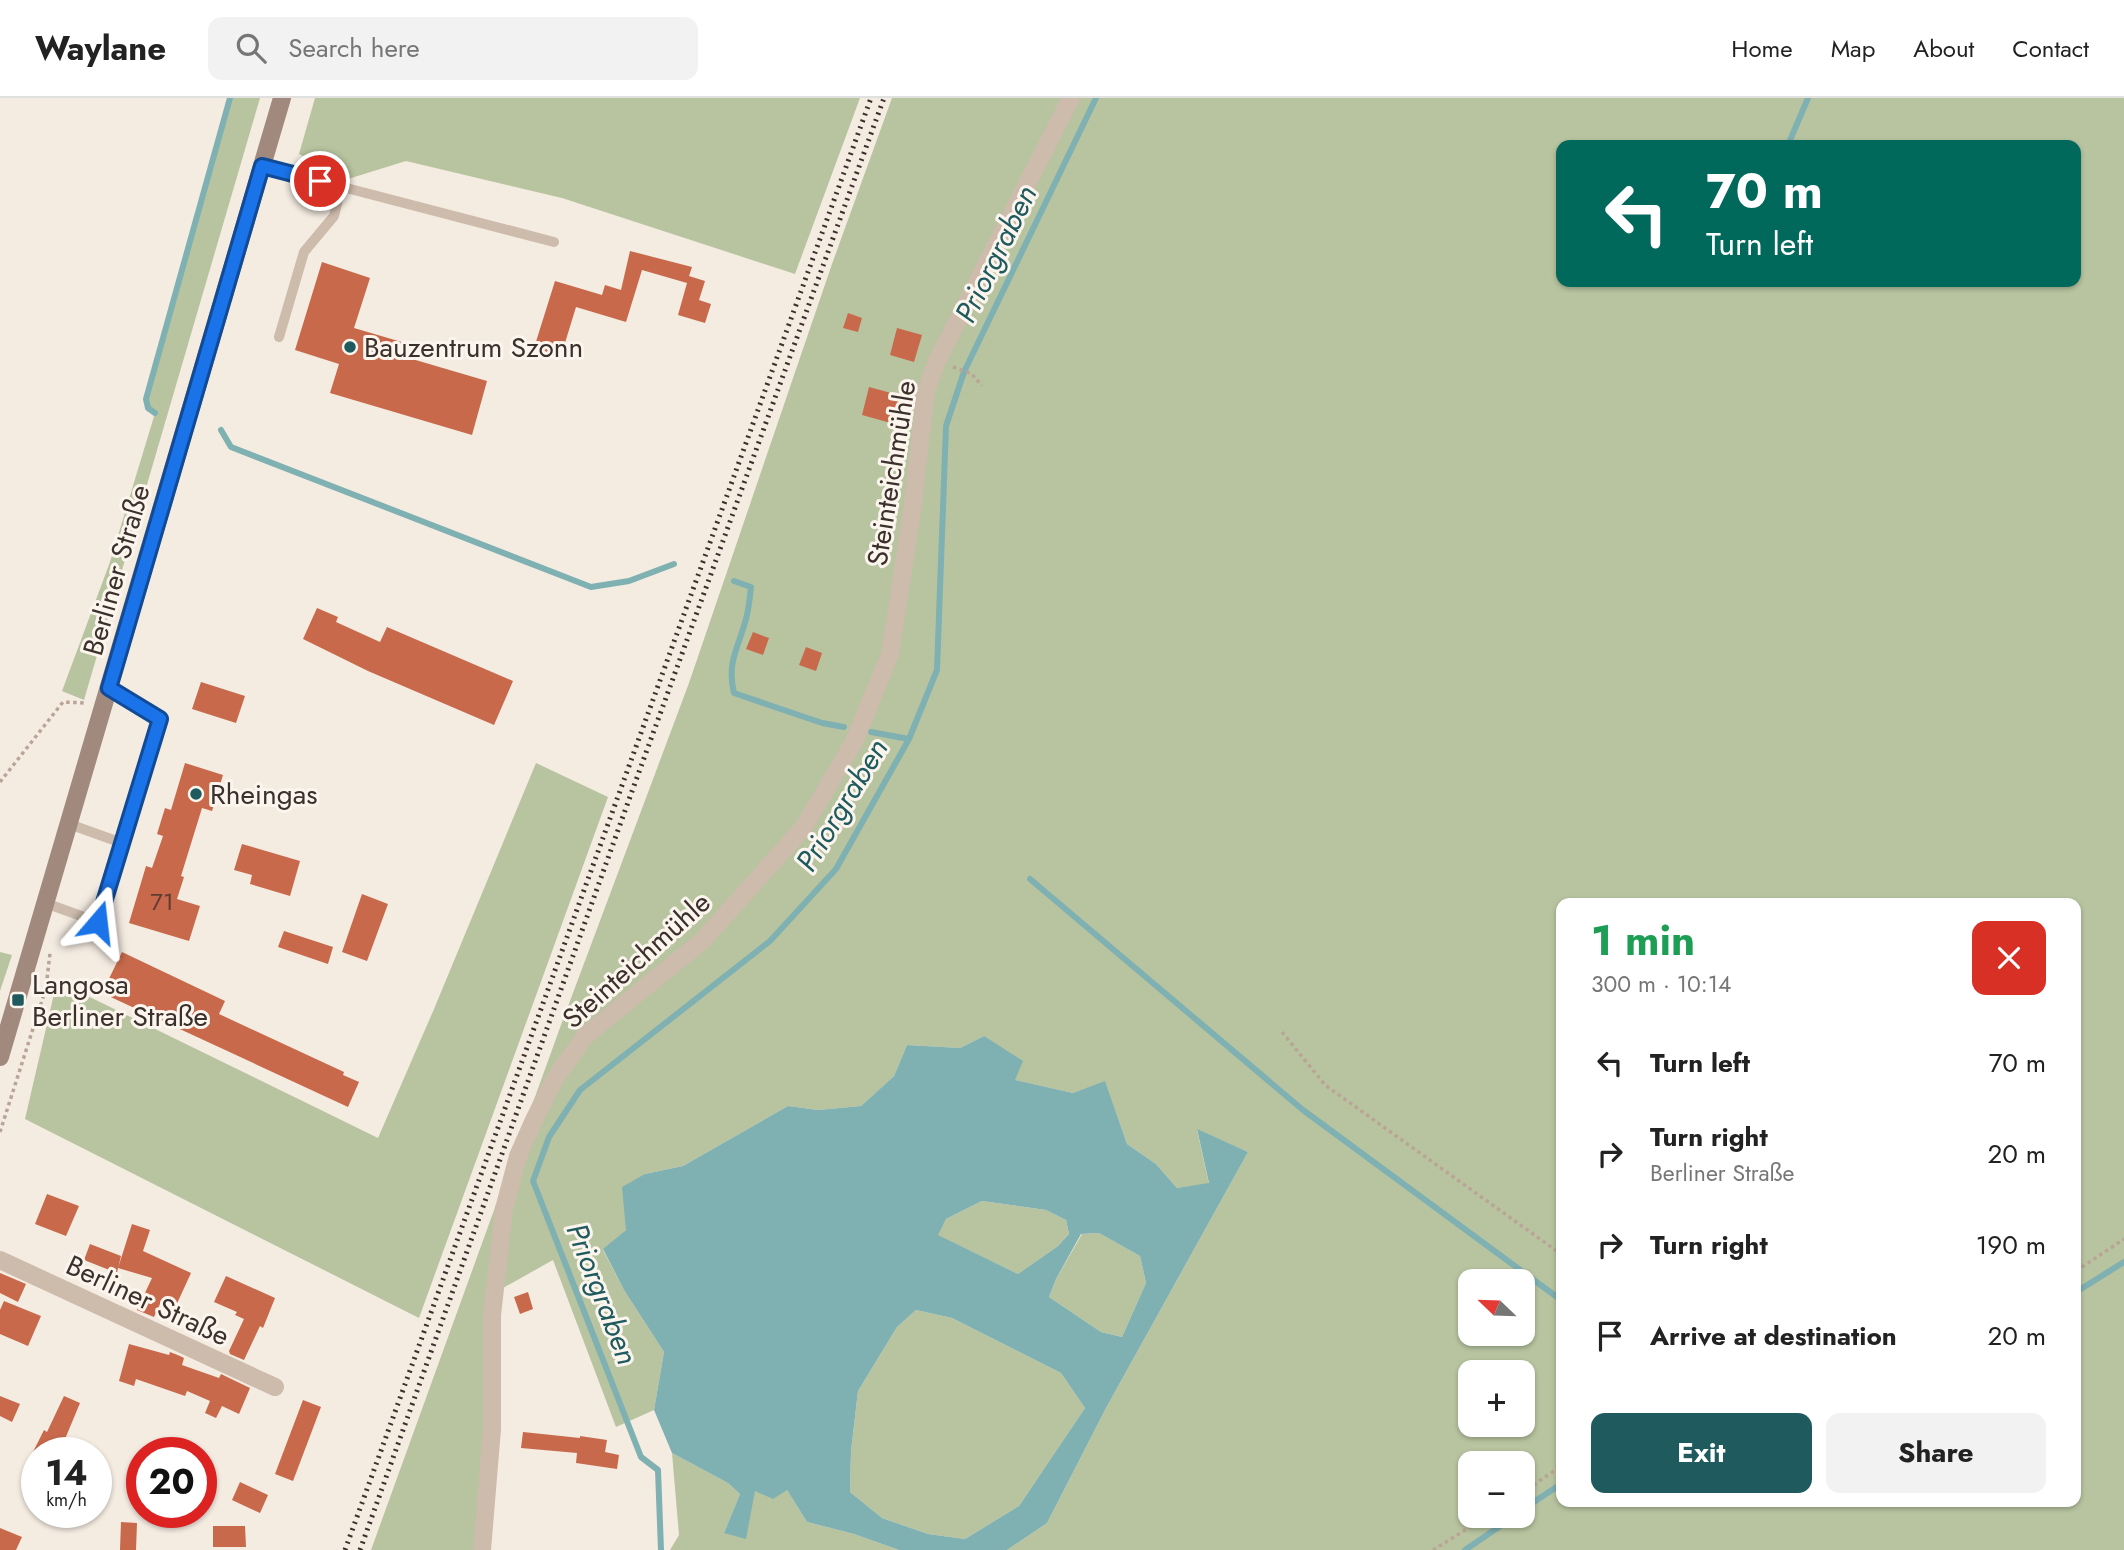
<!DOCTYPE html>
<meta charset="utf-8">
<style>
body{margin:0;font-family:Jost,sans-serif;background:#f2f2f2;color:#222;height:100vh;display:flex;flex-direction:column;font-size:26px;white-space:nowrap}
*{box-sizing:border-box;margin:0}
p{font-size:23px;color:#767676}
.icon{flex:none;width:38px;height:38px;fill:none;stroke:currentColor;stroke-width:2;stroke-linecap:round;stroke-linejoin:round}
.map{position:relative;flex:1;overflow:hidden}
.sheet{position:absolute;left:1556px;top:800px;width:525px;height:609px;display:flex;flex-direction:column;background:#fff;border-radius:14px;box-shadow:0 2px 5px #0004}
.sheet>*{flex:none}
.guide{position:absolute;left:1556px;top:42px;width:525px;height:147px;border-radius:14px;box-shadow:0 2px 5px #0004;background:#00695c;color:#fff;overflow:hidden}
.needle{width:46px;rotate:293deg}
.tools{position:absolute;left:1458px;top:1171px;display:grid;gap:14px}
.tools a{display:grid;place-items:center;width:77px;height:77px;border-radius:14px;background:#fff;box-shadow:0 2px 5px #0004;font-size:35px}
.speed{position:absolute;left:21px;top:1339px;display:flex;gap:14px;font-size:35px;font-weight:700;text-align:center}
.speed>*{display:grid;place-content:center;width:91px;height:91px;border-radius:50%;background:#fff;box-shadow:0 2px 5px #0004;line-height:1}
.speed small{font-size:18px;font-weight:400}
.speed .limit{border:10px solid #d22;background:#fff;color:#111}
.pin{position:absolute;display:grid;place-items:center;width:60px;height:60px;color:#fff;margin:-30px;border:4px solid #fff;border-radius:50%;box-shadow:0 2px 7px #0007}
.me{position:absolute;width:77px;margin:-38px;rotate:17deg;stroke-linejoin:round;filter:drop-shadow(0 0 5px #0008)}
.turn{display:flex;align-items:center;gap:24px;height:147px;padding:0 35px;font-size:32px}
.turn .icon{width:91px;height:91px;stroke-width:2.5}
.turn b{display:block;font-size:49px;line-height:60px}
.round{display:grid;place-items:center;flex:none;width:74px;height:74px;border-radius:14px;background:#f2f2f2}
.overview{display:flex;align-items:center;justify-content:space-between;height:119px;padding:0 35px}
h1{font-size:42px;font-weight:700;line-height:52px;color:#1e9e55}
.cta{display:flex;gap:14px;margin-top:auto;padding:14px 35px}
.cta a{flex:1;height:80px;border-radius:14px;background:#1f5a5e;color:#fff;font-size:28px;font-weight:700;line-height:80px;text-align:center}
.cta a+a{background:#f2f2f2;color:#222}
ul{padding:0;list-style:none}
li{display:flex;align-items:center;gap:21px;height:91px;padding:0 35px}
li div{flex:1}
li b{display:block;font-size:26px}
li em{font-style:normal}
header{display:flex;align-items:center;gap:42px;box-sizing:border-box;height:98px;padding:0 35px;background:#fff;border-bottom:2px solid #e0e0e0}
header strong{font-size:33px}
nav{display:flex;gap:38px;margin-inline-start:auto;font-size:24px}
.search{width:490px;height:63px;background:#f2f2f2;display:flex;align-items:center;gap:18px;box-sizing:border-box;padding:0 24px;border-radius:14px;color:#767676;font-size:26px}
.map>svg:first-child{display:block}
.green{fill:#b8c4a0;fill-rule:evenodd}
.water{fill:#7fb0b2;fill-rule:evenodd}
.lines{fill:none;stroke-linecap:round;stroke-linejoin:round}
.stream{stroke:#7fb0b2;stroke-width:6}
.building{fill:#c8694b}
.path{stroke:#b9a596;stroke-width:3.5;stroke-dasharray:3.5 3.5;stroke-linecap:butt}
.lane{stroke:#cdbbac;stroke-width:10}
.street{stroke:#cdbbac;stroke-width:18}
.secondary{stroke:#a18a7d;stroke-width:18}
.rail{stroke:#3b302b;stroke-width:5;stroke-dasharray:2 5;stroke-linecap:butt}
.route-casing{stroke:#114b97;stroke-width:18}
.route{stroke:#1a73e8;stroke-width:12}
.poi-dot{fill:#1f5a5e;stroke:#fbf5ee;stroke-width:2.5}
.labels{text-anchor:middle;stroke-width:6;stroke-linejoin:round;paint-order:stroke}
.number-label{font-size:24px;fill:#5e3e33}
.poi-label{font-size:28px;fill:#3b302b;stroke:#fbf5ee;text-anchor:start}
.street-label{font-size:28px;fill:#3b302b;stroke:#fbf5ee}
.water-label{font-size:30px;font-style:italic;fill:#1f5a5e;stroke:#fbf5ee}
</style>
<header>
<strong>Waylane</strong>
<div class="search"><svg class="icon" aria-label="search" viewBox="0 0 24 24"><circle cx="10" cy="10" r="6"/><path d="M15 15l6 6"/></svg>Search here</div>
<nav><a>Home</a><a>Map</a><a>About</a><a>Contact</a></nav>
</header>
<div class="map">
<svg width="2124" height="1452" viewBox="0 0 2124 1452">
<rect width="100%" height="100%" fill="#f4ebe1"/>
<!-- green -->
<path class="green" d="M230,0H260L84,602L62,593L110,464L155,315L148,310L146,301Z
M315,0H860L795,176L562,100L406,63L348,81L299,56Z
M892,0H2124V1452H1007L1047,1425L1106,1310L1248,1054L1197,1032L1209,1086L1177,1090L1156,1066L1127,1046L1105,984L1073,995L1014,982L984,938L960,950L907,947L894,978L861,1008L818,1012L788,1008L683,1068L645,1076L626,1132L603,1152L624,1192L664,1254L654,1312L616,1329L553,1162L487,1199V1330L478,1452H371L561,927L689,585L832,166ZM1561,47H2076V184H1561ZM1561,805H2076V1404H1561ZM1470,1183H1522V1236H1470ZM1470,1274H1522V1326H1470ZM1470,1365H1522V1418H1470Z
M536,665L608,699L419,1220L25,1021L57,883L378,1040L434,911Z
M0,854L12,857L0,893Z
M982,1103L1046,1112L1066,1122L1069,1136L1058,1148L1018,1176L937,1137L946,1121Z
M1099,1135L1140,1158L1146,1185L1122,1239L1101,1234L1049,1199L1056,1181L1082,1136Z
M916,1212L952,1220L1061,1275L1085,1310L1019,1408L965,1441L928,1436L882,1420L850,1394L851,1353L858,1293L897,1229Z
M672,1355L728,1385L740,1396L724,1435L755,1393L787,1392L807,1424L854,1436L899,1452H670L679,1437Z"/>
<!-- water -->
<path class="water" d="M984,938L1023,963L1015,982L1073,995L1105,983L1127,1046L1156,1066L1177,1090L1209,1085L1197,1031L1248,1054L1106,1310L1047,1425L1007,1452H899L854,1436L807,1424L787,1392L773,1401L755,1393L746,1441L724,1435L740,1396L728,1385L672,1355L654,1312L664,1254L624,1192L603,1151L626,1132L622,1089L645,1076L683,1068L788,1008L818,1012L861,1008L894,978L907,947L960,950ZM982,1103L1046,1112L1066,1122L1069,1136L1058,1148L1018,1176L938,1137L946,1121ZM1099,1135L1140,1158L1146,1185L1122,1239L1101,1234L1049,1199L1056,1181L1081,1136ZM916,1212L952,1220L1061,1275L1085,1310L1019,1408L965,1441L928,1436L882,1420L850,1394L851,1353L858,1293L897,1229Z"/>
<g class="lines">
<!-- stream -->
<path class="stream" d="M1788,47L1808,0
M155,315L148,310L146,301L230,0
M221,332L231,349L591,489L629,483L674,466
M734,483L751,489C750,498 749,508 747,517C740,547 726,563 734,595L822,625L844,629
M871,634L909,641
M1030,781L1303,1012L1561,1202
M2076,1194L2124,1164
M1522,1412L1561,1386
M661,1452L658,1372L641,1359L533,1083L549,1039L580,992L770,843L836,771L909,641L937,572L946,328L964,274L1096,0
M1465,1452L1515,1418"/>
</g>
<!-- building -->
<path class="building" d="M630,153L692,169L689,178L705,183L699,202L711,206L705,225L678,217L687,185L642,172L626,224L576,209L561,258L534,250L555,183L602,197L605,187L621,192Z
M322,164L370,180L354,230L405,245L402,258L487,283L472,337L330,295L339,266L295,252Z
M848,215L862,220L858,234L843,230Z
M897,230L922,237L914,264L890,257Z
M869,289L906,299L898,327L862,317Z
M317,510L338,519L336,524L380,544L387,529L513,583L494,627L368,573L303,541Z
M753,534L769,540L763,557L746,551Z
M806,549L822,555L816,573L799,567Z
M201,584L245,598L236,625L192,611Z
M185,665L223,677L212,713L202,710L181,778L184,779L177,801L200,808L189,843L129,825L146,768L152,770L163,738L157,736L165,710L171,712Z
M242,746L300,763L290,798L250,786L252,777L234,772Z
M362,796L388,806L367,863L342,854Z
M284,833L333,849L328,866L278,849Z
M122,854L225,903L219,916L344,974L343,977L359,984L348,1009L102,895Z
M47,1096L79,1108L66,1138L35,1126Z
M132,1126L150,1132L143,1153L191,1175L174,1212L160,1206L154,1219L137,1212L152,1180L118,1170L117,1175L84,1162L90,1146L121,1158L118,1170Z
M0,1175L26,1186L18,1204L0,1195Z
M226,1178L275,1200L263,1230L260,1228L244,1262L230,1256L229,1253L244,1221L235,1217L237,1214L214,1204Z
M528,1194L533,1211L520,1216L514,1199Z
M4,1203L41,1218L28,1248L0,1236V1212Z
M129,1246L169,1257L170,1254L180,1258L184,1260L182,1267L219,1280L221,1276L250,1290L239,1316L222,1308L216,1320L205,1315L210,1303L187,1293L185,1298L136,1281L134,1288L119,1283Z
M0,1298L20,1306L12,1324L0,1318Z
M64,1298L80,1305L65,1341L95,1354H33L44,1332L47,1334Z
M303,1302L321,1309L293,1383L275,1376Z
M523,1334L580,1340V1338L607,1342L605,1354L619,1357L617,1371L576,1365L577,1355L521,1350Z
M240,1384L268,1397L260,1415L232,1402Z
M121,1424L137,1425L136,1452H120Z
M213,1428H245L246,1449H213Z
M0,1430L22,1439L16,1452H0Z"/>
<g class="lines">
<!-- path -->
<path class="path" d="M953,269L972,276L982,288
M0,684L63,604L85,605
M1282,934L1325,987L1561,1156
M0,1034L46,890L50,855
M2076,1173L2124,1141
M1522,1395L1561,1368
M1433,1452L1488,1418"/>
<!-- lane -->
<path class="lane" d="M262,68L554,144
M279,239L304,154L334,118L341,89
M69,726L122,745
M45,805L98,824L160,621L109,590"/>
<!-- street -->
<path class="street" d="M0,1162L275,1289
M482,1452L492,1331V1217L504,1111L518,1058L534,1022L554,982L585,938L702,843L803,730L854,644L890,556L912,413L926,293L937,263L1071,0"/>
<!-- secondary -->
<path class="secondary" d="M0,959L282,0"/>
<!-- rail -->
<path class="rail" d="M345,1452L871,0
M360,1452L631,696L884,0"/>
</g>
<g class="lines">
<!-- route casing -->
<g class="route-casing">
<path id="route" d="M98,824L160,621L109,590L262,68L320,83"/>
</g>
<!-- route -->
<use href="#route" class="route"/>
</g>
<!-- markers -->
<g class="poi-dot">
<circle cx="350" cy="249" r="7"/>
<circle cx="196" cy="696" r="7"/>
<rect x="11" y="895" width="14" height="14" rx="3.5"/>
</g>
<g class="labels">
<!-- number labels -->
<g class="number-label">
<text x="162" y="812">71</text>
</g>
<!-- poi labels -->
<g class="poi-label">
<text x="364" y="259">Bauzentrum Szonn</text>
<text x="210" y="706">Rheingas</text>
<text x="32" y="896">Langosa<tspan x="32" dy="32">Berliner Straße</tspan></text>
</g>
<!-- street labels -->
<g class="street-label">
<text transform="translate(891 375) rotate(-81)" y="10">Steinteichmühle</text>
<text transform="translate(116 472) rotate(-74)" y="10">Berliner Straße</text>
<text transform="translate(636 862) rotate(-42)" y="10">Steinteichmühle</text>
<text transform="translate(148 1202) rotate(25)" y="10">Berliner Straße</text>
</g>
<!-- water labels -->
<g class="water-label">
<text transform="translate(996 156) rotate(-64)" y="10">Priorgraben</text>
<text transform="translate(842 707) rotate(-59)" y="10">Priorgraben</text>
<text transform="translate(602 1196) rotate(69)" y="10">Priorgraben</text>
</g>
</g>
</svg>
<div class="tools">
<a><svg class="needle" viewBox="-14 -14 28 28"><path d="M0-13l5 13h-10z" fill="#e53935"/><path d="M0 13l5-13h-10z" fill="#767676"/></svg></a>
<a>+</a>
<a>−</a>
</div>
<div class="speed"><div>14<small>km/h</small></div><div class="limit">20</div></div>
<div class="pin" style="left:320px;top:83px;background:#d93025"><svg class="icon" aria-label="arrive" viewBox="0 0 24 24"><path d="M6 21V4h12l-3 4 3 4H6"/></svg></div>
<svg class="me" style="left:98px;top:824px" viewBox="-20 -20 40 40"><path d="M0-17L14 15 0 8-14 15z" fill="#1a73e8" stroke="#fff" stroke-width="4"/></svg>
<div class="guide">
<div class="turn"><svg class="icon" aria-label="left" viewBox="0 0 24 24"><path d="M17 20v-9H6M10 6l-5 5 5 5"/></svg><div><b>70 m</b>Turn left</div></div>
</div>
<section class="sheet">
<div class="overview"><div><h1>1 min</h1><p>300 m · 10:14</p></div><a class="round" style="background:#d93025;color:#fff"><svg class="icon" aria-label="close" viewBox="0 0 24 24"><path d="M6 6l12 12M18 6L6 18"/></svg></a></div>
<ul>
<li><svg class="icon" aria-label="left" viewBox="0 0 24 24"><path d="M17 20v-9H6M10 6l-5 5 5 5"/></svg><div><b>Turn left</b></div><em>70 m</em></li>
<li><svg class="icon" aria-label="right" viewBox="0 0 24 24"><path d="M7 20v-9h11M14 6l5 5-5 5"/></svg><div><b>Turn right</b><p>Berliner Straße</p></div><em>20 m</em></li>
<li><svg class="icon" aria-label="right" viewBox="0 0 24 24"><path d="M7 20v-9h11M14 6l5 5-5 5"/></svg><div><b>Turn right</b></div><em>190 m</em></li>
<li><svg class="icon" aria-label="arrive" viewBox="0 0 24 24"><path d="M6 21V4h12l-3 4 3 4H6"/></svg><div><b>Arrive at destination</b></div><em>20 m</em></li>
</ul>
<div class="cta"><a>Exit</a><a>Share</a></div>
</section>
</div>
